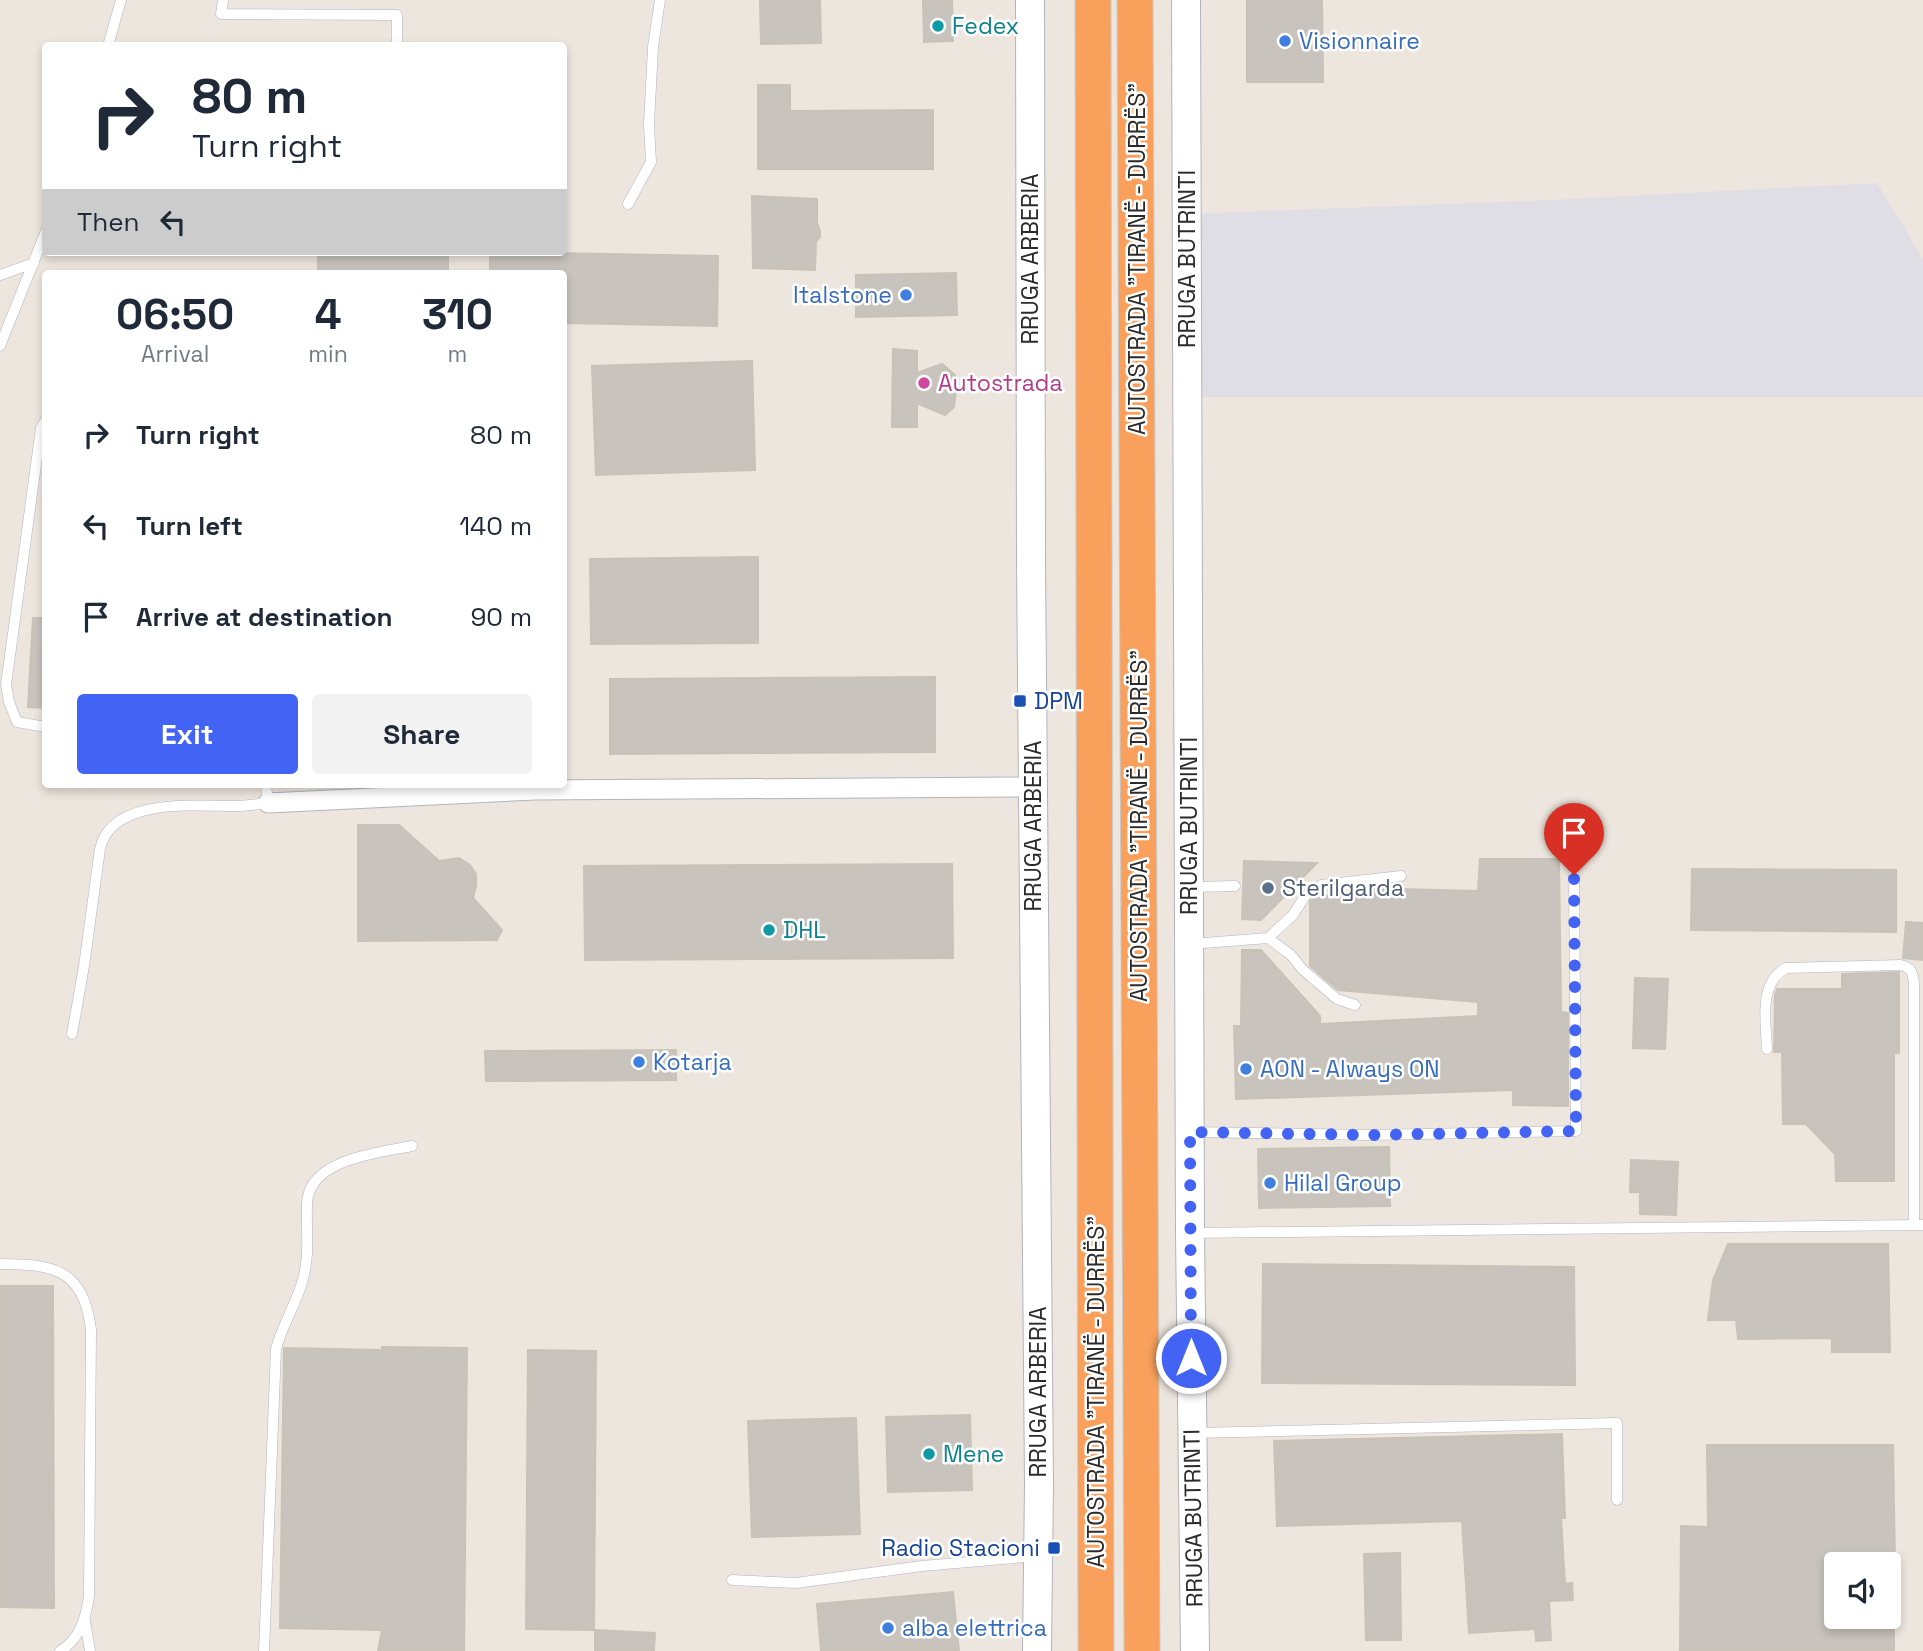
<!DOCTYPE html>
<meta charset="utf-8">
<style>
body{margin:0;font-family:"Space Grotesk",sans-serif;background:#f2f2f3;color:#1f2937;height:100vh;display:flex;flex-direction:column;font-size:26px;white-space:nowrap}
*{box-sizing:border-box;margin:0}
p{font-size:23px;color:#747a83}
.icon{flex:none;width:38px;height:38px;fill:none;stroke:currentColor;stroke-width:2;stroke-linecap:round;stroke-linejoin:round}
.map{position:relative;flex:1;overflow:hidden}
.sheet{position:absolute;left:42px;top:270px;width:525px;height:518px;display:flex;flex-direction:column;background:#fff;border-radius:7px;box-shadow:0 4px 10px #0003}
.sheet>*{flex:none}
.guide{position:absolute;left:42px;top:42px;width:525px;height:214px;border-radius:7px;box-shadow:0 4px 10px #0003;background:#fff;color:#1f2937;overflow:hidden}
.fabs{position:absolute;left:1824px;top:1552px;display:grid;gap:14px}
.fabs a{display:grid;place-items:center;width:77px;height:77px;border-radius:7px;background:#fff;box-shadow:0 4px 10px #0003;font-size:35px}
.pin{position:absolute;display:grid;place-items:center;width:60px;height:60px;color:#fff;margin:-72px -30px;border-radius:50% 50% 50% 0;rotate:-45deg;box-shadow:0 0 7px #0007}
.pin .icon{rotate:45deg}
.me{position:absolute;width:77px;margin:-38px;rotate:0deg;stroke-linejoin:round;filter:drop-shadow(0 0 5px #0008)}
.turn{display:flex;align-items:center;gap:24px;height:147px;padding:0 35px;font-size:32px}
.turn .icon{width:91px;height:91px;stroke-width:2.5}
.turn b{display:block;font-size:49px;line-height:60px}
.then{display:flex;align-items:center;height:66px;padding:0 35px;background:#0003;gap:14px;font-size:26px}
.eta{display:flex;justify-content:space-evenly;align-items:center;height:119px;text-align:center}
.eta b{font-size:42px;font-weight:800;line-height:49px}
.cta{display:flex;gap:14px;margin-top:auto;padding:14px 35px}
.cta a{flex:1;height:80px;border-radius:7px;background:#4363f4;color:#fff;font-size:28px;font-weight:800;line-height:80px;text-align:center}
.cta a+a{background:#f2f2f3;color:#1f2937}
ul{padding:0;list-style:none}
li{display:flex;align-items:center;gap:21px;height:91px;padding:0 35px}
li div{flex:1}
li b{display:block;font-size:26px}
li em{font-style:normal}
.map>svg:first-child{display:block}
.industrial{fill:#e0dee5}
.building{fill:#c8c3bd;stroke:#c8c2b7;stroke-width:2}
.lines{fill:none;stroke-linecap:round;stroke-linejoin:round}
.service-casing{stroke:#b1b4be;stroke-width:11}
.minor-casing{stroke:#b1b4be;stroke-width:21}
.secondary-casing{stroke:#b1b4be;stroke-width:30}
.motorway-casing{stroke:#c8c8c8;stroke-width:37}
.service{stroke:#fff;stroke-width:10}
.minor{stroke:#fff;stroke-width:19}
.secondary{stroke:#fff;stroke-width:28}
.motorway{stroke:#f9a15c;stroke-width:35}
.route{stroke:#4363f4;stroke-width:12;stroke-dasharray:0 21.6}
.culture-dot{fill:#0f9aa8;stroke:#fff;stroke-width:2.5}
.shop-dot{fill:#3f7fe0;stroke:#fff;stroke-width:2.5}
.hotel-dot{fill:#d1479c;stroke:#fff;stroke-width:2.5}
.transit-dot{fill:#1a4fb4;stroke:#fff;stroke-width:2.5}
.service-dot{fill:#5c6f8a;stroke:#fff;stroke-width:2.5}
.labels{text-anchor:middle;stroke-width:5;stroke-linejoin:round;paint-order:stroke}
.culture-label{font-size:23px;fill:#0d838f;stroke:#fff;text-anchor:start}
.shop-label{font-size:23px;fill:#366cbe;stroke:#fff;text-anchor:start}
.street-label{font-size:23px;fill:#2b2b2b;stroke:#fff}
.hotel-label{font-size:23px;fill:#b23c85;stroke:#fff;text-anchor:start}
.transit-label{font-size:23px;fill:#164399;stroke:#fff;text-anchor:start}
.service-label{font-size:23px;fill:#4e5e75;stroke:#fff;text-anchor:start}
</style>
<div class="map">
<svg width="1923" height="1651" viewBox="0 0 1923 1651">
<rect width="100%" height="100%" fill="#ede6de"/>
<!-- industrial -->
<path class="industrial" d="M1877,183L1923,259V397H1187V214L1553,200Z"/>
<!-- building -->
<path class="building" d="M760,0H820L821,43L761,44Z
M923,0H952L953,41L924,42Z
M1247,0H1322L1323,82H1247Z
M758,85H790V111L933,110V169H758Z
M752,196L817,199V223L820,231V237L816,242L815,270L753,268Z
M318,252H448V273H318Z
M490,252L718,256L717,326L564,323V273H490Z
M956,273L957,315L856,317V275Z
M893,349L917,351V373L942,364L955,375L956,392L954,407L945,415L917,403V427H892Z
M752,361L755,470L596,475L592,366Z
M758,557V643L591,644L590,559Z
M33,618H46V708L28,707Z
M935,677V752L610,754V679Z
M358,825H399L439,861L459,858L470,865L476,874V886L473,898L502,930L497,940L358,941Z
M1480,859H1559L1561,1012L1568,1013V1106L1513,1105V1090L1236,1099L1234,1026H1241L1242,950H1261L1320,1016V1024L1478,1016V1002L1338,990L1310,966V901L1318,896L1353,895V889L1359,888L1478,891Z
M1244,861L1317,863L1261,920L1242,919Z
M952,864L953,958L585,960L584,866Z
M1692,869L1896,870V932L1691,930Z
M1906,922L1923,923L1922,960L1903,958Z
M1899,972V1053H1894V1181H1836L1835,1154L1806,1124H1783L1782,1052H1774L1775,995L1777,989H1842V974Z
M1635,978L1668,979L1665,1049L1633,1048Z
M676,1050V1080L486,1081L485,1051Z
M1389,1147L1390,1206L1259,1208L1258,1149Z
M1631,1160L1678,1162L1676,1215L1640,1214V1192H1630Z
M1728,1244H1888L1890,1352H1832V1338L1738,1339L1736,1320H1708L1713,1280Z
M1263,1264L1574,1267L1575,1385L1262,1383Z
M0,1286H53L54,1608L0,1607Z
M382,1347L467,1348L464,1651H378L382,1630L280,1628L284,1348L382,1350Z
M528,1350L596,1351L594,1630L526,1629Z
M970,1415L972,1490L888,1492L886,1417Z
M856,1418L860,1534L752,1537L748,1421Z
M1562,1434L1565,1518H1561L1565,1584L1572,1583L1573,1600L1549,1601L1551,1640L1536,1641L1535,1629L1469,1633L1462,1521L1277,1526L1274,1441Z
M1707,1445H1893L1895,1564H1836V1617H1894V1651H1680L1681,1526L1708,1527Z
M1400,1553L1401,1640H1366L1364,1554Z
M953,1592L959,1651H821L817,1604Z
M595,1630L655,1633L654,1651H595Z"/>
<g class="lines">
<!-- service casing -->
<g class="service-casing">
<path id="service" d="M223,0L221,14L397,15V46
M108,46L121,0
M628,204L651,162L649,124L653,47L660,0
M0,275L34,263
M0,346L46,231
M46,420L41,428L6,685L9,702L17,722L46,727
M1193,887L1235,886
M1268,938L1293,915L1305,896L1321,885L1401,876
M1191,944L1268,938L1291,955L1302,969L1337,999L1355,1005
M72,1034L84,966L100,849C111,797 195,806 235,806C246,806 257,804 268,803L266,784
M1767,1049C1766,1023 1758,983 1786,968L1900,965C1912,967 1913,974 1914,984V1225
M1190,1132L1369,1135L1576,1131L1574,875
M1192,1233L1923,1225
M0,1264C54,1264 83,1269 91,1329L89,1596C86,1618 80,1639 60,1651
M1195,1433L1617,1423V1500
M732,1580L796,1583L922,1566L1037,1556
M85,1621L90,1651
M264,1651L276,1349C282,1325 297,1303 303,1279C310,1254 306,1229 307,1204C308,1159 378,1153 412,1146"/>
</g>
<!-- minor casing -->
<g class="minor-casing">
<path id="minor" d="M268,803L535,790L1033,787"/>
</g>
<!-- secondary casing -->
<g class="secondary-casing">
<path id="secondary" d="M1030,0L1031,563L1039,1484L1037,1651
M1186,0L1190,1233L1195,1651"/>
</g>
<!-- motorway casing -->
<g class="motorway-casing">
<path id="motorway" d="M1093,0L1096,1651
M1135,0L1142,1651"/>
</g>
<!-- service -->
<use href="#service" class="service"/>
<!-- minor -->
<use href="#minor" class="minor"/>
<!-- secondary -->
<use href="#secondary" class="secondary"/>
<!-- motorway -->
<use href="#motorway" class="motorway"/>
</g>
<g class="lines">
<!-- route -->
<path class="route" d="M1191,1358L1190,1132L1369,1135L1576,1131L1574,875"/>
</g>
<!-- markers -->
<g class="culture-dot">
<circle cx="938" cy="26" r="7"/>
<circle cx="769" cy="930" r="7"/>
<circle cx="929" cy="1454" r="7"/>
</g>
<g class="shop-dot">
<circle cx="1285" cy="41" r="7"/>
<circle cx="906" cy="295" r="7"/>
<circle cx="639" cy="1062" r="7"/>
<circle cx="1246" cy="1069" r="7"/>
<circle cx="1270" cy="1183" r="7"/>
<circle cx="888" cy="1628" r="7"/>
</g>
<circle class="hotel-dot" cx="924" cy="383" r="7"/>
<g class="transit-dot">
<rect x="1013" y="694" width="14" height="14" rx="3.5"/>
<rect x="1047" y="1541" width="14" height="14" rx="3.5"/>
</g>
<circle class="service-dot" cx="1268" cy="888" r="7"/>
<g class="labels">
<!-- culture labels -->
<g class="culture-label">
<text x="952" y="34">Fedex</text>
<text x="783" y="938">DHL</text>
<text x="943" y="1462">Mene</text>
</g>
<!-- shop labels -->
<g class="shop-label">
<text x="1299" y="49">Visionnaire</text>
<text x="892" y="303" text-anchor="end">Italstone</text>
<text x="653" y="1070">Kotarja</text>
<text x="1260" y="1077">AON - Always ON</text>
<text x="1284" y="1191">Hilal Group</text>
<text x="902" y="1636">alba elettrica</text>
</g>
<!-- street labels -->
<g class="street-label">
<text transform="translate(1030 259) rotate(-90)" y="8">RRUGA ARBERIA</text>
<text transform="translate(1137 259) rotate(-90)" y="8">AUTOSTRADA "TIRANË - DURRËS"</text>
<text transform="translate(1187 259) rotate(-90)" y="8">RRUGA BUTRINTI</text>
<text transform="translate(1033 826) rotate(-90)" y="8">RRUGA ARBERIA</text>
<text transform="translate(1139 826) rotate(-90)" y="8">AUTOSTRADA "TIRANË - DURRËS"</text>
<text transform="translate(1189 826) rotate(-90)" y="8">RRUGA BUTRINTI</text>
<text transform="translate(1038 1392) rotate(-90)" y="8">RRUGA ARBERIA</text>
<text transform="translate(1096 1392) rotate(-90)" y="8">AUTOSTRADA "TIRANË - DURRËS"</text>
<text transform="translate(1193 1518) rotate(-91)" y="8">RRUGA BUTRINTI</text>
</g>
<!-- hotel labels -->
<g class="hotel-label">
<text x="938" y="391">Autostrada</text>
</g>
<!-- transit labels -->
<g class="transit-label">
<text x="1034" y="709">DPM</text>
<text x="1040" y="1556" text-anchor="end">Radio Stacioni</text>
</g>
<!-- service labels -->
<g class="service-label">
<text x="1282" y="896">Sterilgarda</text>
</g>
</g>
</svg>
<div class="fabs">
<a><svg class="icon" aria-label="sound" viewBox="0 0 24 24"><path d="M4 9h4l5-4v14l-5-4H4zM17 9q2 3 0 6"/></svg></a>
</div>
<div class="pin" style="left:1574px;top:875px;background:#d93025"><svg class="icon" aria-label="arrive" viewBox="0 0 24 24"><path d="M6 21V4h12l-3 4 3 4H6"/></svg></div>
<svg class="me" style="left:1191px;top:1358px" viewBox="-20 -20 40 40"><circle r="17" fill="#4363f4" stroke="#fff" stroke-width="3"/><path d="M0-11L8 9 0 5-8 9z" fill="#fff"/></svg>
<div class="guide">
<div class="turn"><svg class="icon" aria-label="right" viewBox="0 0 24 24"><path d="M7 20v-9h11M14 6l5 5-5 5"/></svg><div><b>80 m</b>Turn right</div></div>
<div class="then">Then<svg class="icon" aria-label="left" viewBox="0 0 24 24"><path d="M17 20v-9H6M10 6l-5 5 5 5"/></svg></div>
</div>
<section class="sheet">
<div class="eta">
<div><b>06:50</b><p>Arrival</p></div>
<div><b>4</b><p>min</p></div>
<div><b>310</b><p>m</p></div>
</div>
<ul>
<li><svg class="icon" aria-label="right" viewBox="0 0 24 24"><path d="M7 20v-9h11M14 6l5 5-5 5"/></svg><div><b>Turn right</b></div><em>80 m</em></li>
<li><svg class="icon" aria-label="left" viewBox="0 0 24 24"><path d="M17 20v-9H6M10 6l-5 5 5 5"/></svg><div><b>Turn left</b></div><em>140 m</em></li>
<li><svg class="icon" aria-label="arrive" viewBox="0 0 24 24"><path d="M6 21V4h12l-3 4 3 4H6"/></svg><div><b>Arrive at destination</b></div><em>90 m</em></li>
</ul>
<div class="cta"><a>Exit</a><a>Share</a></div>
</section>
</div>
